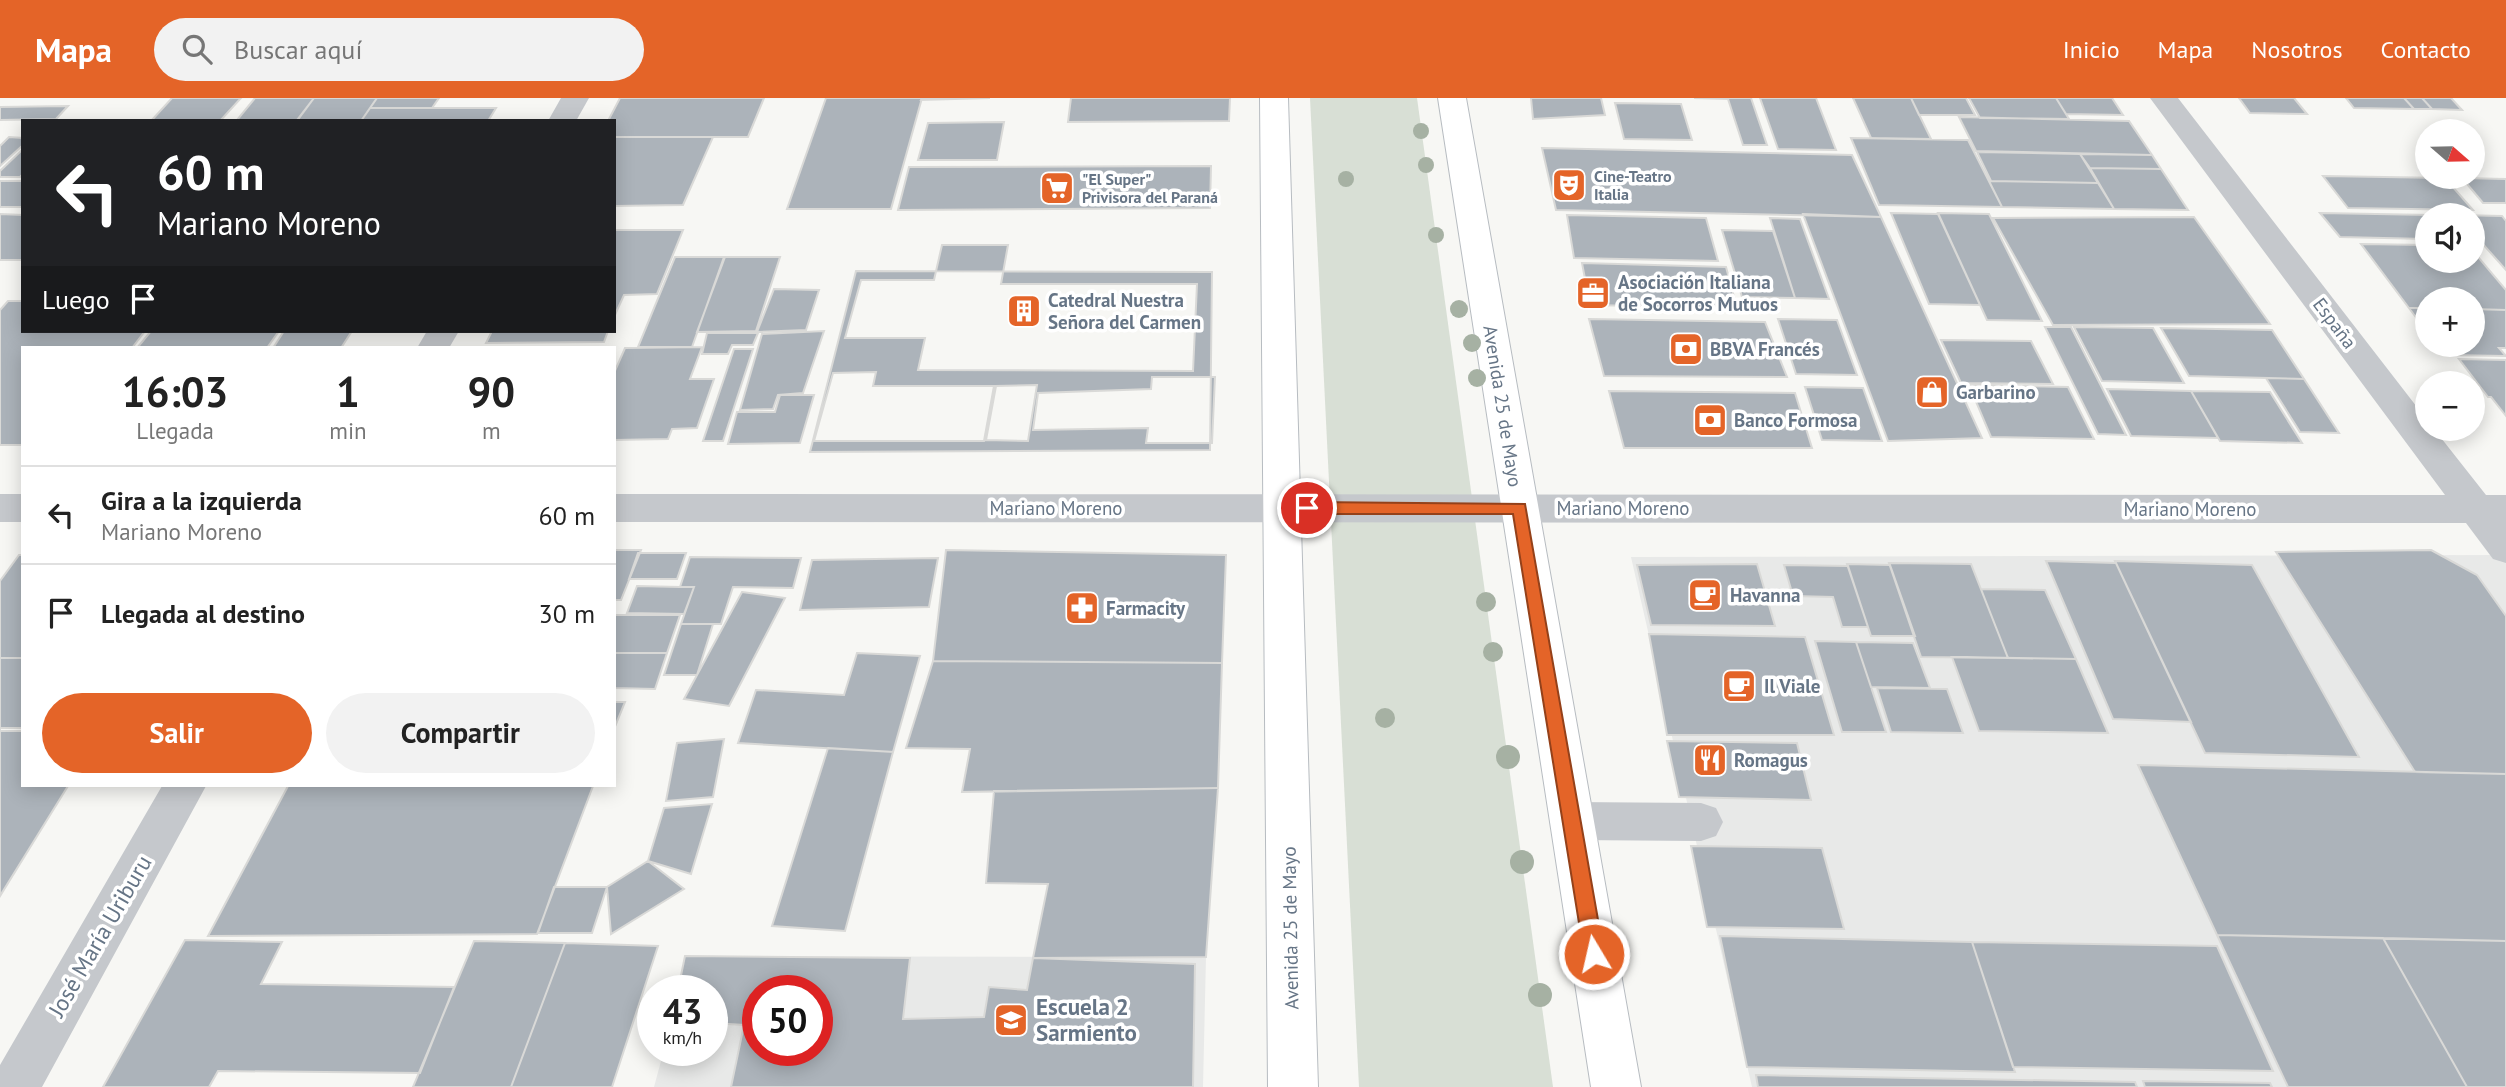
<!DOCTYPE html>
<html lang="es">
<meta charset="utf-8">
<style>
body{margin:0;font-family:"PT Sans",sans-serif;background:#f2f2f2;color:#222;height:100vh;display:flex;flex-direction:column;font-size:26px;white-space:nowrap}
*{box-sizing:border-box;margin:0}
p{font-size:23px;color:#767676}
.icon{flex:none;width:38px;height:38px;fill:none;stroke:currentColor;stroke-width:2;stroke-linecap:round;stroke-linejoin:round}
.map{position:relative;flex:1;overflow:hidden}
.sheet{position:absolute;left:21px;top:248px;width:595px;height:441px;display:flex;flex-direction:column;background:#fff;border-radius:0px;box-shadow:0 4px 18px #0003}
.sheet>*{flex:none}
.hud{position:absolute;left:21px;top:21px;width:595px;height:214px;border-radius:0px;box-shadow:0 4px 18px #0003;background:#202124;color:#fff;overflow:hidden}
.needle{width:46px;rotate:110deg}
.controls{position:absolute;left:2415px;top:21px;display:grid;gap:14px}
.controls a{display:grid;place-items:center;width:70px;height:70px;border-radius:50%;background:#fff;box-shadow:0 4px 18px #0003;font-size:35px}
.speed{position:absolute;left:637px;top:877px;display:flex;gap:14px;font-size:35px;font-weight:700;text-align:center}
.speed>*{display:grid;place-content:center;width:91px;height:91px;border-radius:50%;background:#fff;box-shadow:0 4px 18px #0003;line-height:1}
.speed small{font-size:18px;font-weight:400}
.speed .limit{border:10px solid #d22;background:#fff;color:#111}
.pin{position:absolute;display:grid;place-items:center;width:60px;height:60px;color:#fff;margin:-30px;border:4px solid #fff;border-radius:50%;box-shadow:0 2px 7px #0007}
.me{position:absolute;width:77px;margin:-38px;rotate:351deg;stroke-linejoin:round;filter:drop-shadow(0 0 5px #0008)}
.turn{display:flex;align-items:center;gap:24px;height:147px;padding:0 21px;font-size:32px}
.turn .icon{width:91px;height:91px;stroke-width:2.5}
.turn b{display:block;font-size:49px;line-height:60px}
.then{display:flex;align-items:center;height:66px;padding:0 21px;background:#0003;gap:14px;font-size:26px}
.eta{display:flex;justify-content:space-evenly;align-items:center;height:119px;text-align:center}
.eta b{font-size:42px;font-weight:700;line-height:49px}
.primary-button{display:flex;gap:14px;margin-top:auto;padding:14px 21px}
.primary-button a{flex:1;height:80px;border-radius:42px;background:#e46428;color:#fff;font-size:28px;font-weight:700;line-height:80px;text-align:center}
.primary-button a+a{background:#f2f2f2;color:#222}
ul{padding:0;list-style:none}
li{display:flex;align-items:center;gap:21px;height:98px;padding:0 21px;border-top:2px solid #e0e0e0}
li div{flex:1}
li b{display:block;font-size:26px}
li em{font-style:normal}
header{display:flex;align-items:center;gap:42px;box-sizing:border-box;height:98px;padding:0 35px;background:#e46428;color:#fff}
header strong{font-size:33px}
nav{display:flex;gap:38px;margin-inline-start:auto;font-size:24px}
.search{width:490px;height:63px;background:#f2f2f2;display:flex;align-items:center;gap:18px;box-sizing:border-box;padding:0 24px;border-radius:38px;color:#767676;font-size:26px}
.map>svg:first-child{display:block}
.built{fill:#e8e9e8;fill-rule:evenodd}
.green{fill:#d8dfd5}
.building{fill:#acb3ba;stroke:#d9d9d7;stroke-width:2;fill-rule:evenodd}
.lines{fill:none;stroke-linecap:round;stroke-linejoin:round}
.secondary-casing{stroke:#b7bcc1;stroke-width:2}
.minor{fill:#c5c8cc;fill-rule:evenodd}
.tertiary{fill:#c5c8cc;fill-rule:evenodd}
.secondary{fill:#fff;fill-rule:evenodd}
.tree{fill:#a6b1a3}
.route{fill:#e46428;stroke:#94411a;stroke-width:2}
.labels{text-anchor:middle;stroke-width:7;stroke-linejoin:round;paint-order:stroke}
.far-poi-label{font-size:16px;font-weight:bold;fill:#667586;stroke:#fff;text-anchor:start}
.poi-label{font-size:19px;font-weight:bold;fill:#667586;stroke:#fff;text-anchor:start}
.street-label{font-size:19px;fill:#667586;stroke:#fff}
.near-street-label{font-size:23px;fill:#667586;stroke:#fff}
.near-poi-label{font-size:23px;font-weight:bold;fill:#667586;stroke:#fff;text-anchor:start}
</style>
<header>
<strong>Mapa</strong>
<div class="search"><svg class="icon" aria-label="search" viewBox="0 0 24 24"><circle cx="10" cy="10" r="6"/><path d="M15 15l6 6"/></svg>Buscar aquí</div>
<nav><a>Inicio</a><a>Mapa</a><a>Nosotros</a><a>Contacto</a></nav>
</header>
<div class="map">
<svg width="2506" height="989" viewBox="0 0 2506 989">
<rect width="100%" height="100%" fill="#f7f7f4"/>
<!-- built -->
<path class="built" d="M2506,457V989H1752L1631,459Z
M685,858L1206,859L1203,989H654L664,952H712V892H678ZM758,892H817V952H758Z"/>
<!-- green -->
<path class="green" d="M1310,0H1417L1553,989H1359Z"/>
<!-- building -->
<path class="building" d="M172,0H241L220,23H151Z
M255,0H314L297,22H237Z
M314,0H377L361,23H297Z
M377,0H439L432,10H370Z
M620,0H764L748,39H614V23H608Z
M826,0H922L891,111H787Z
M922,0H990L921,2Z
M1071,0H1230L1229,23L1068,24Z
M1531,0H1601L1605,17L1533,21Z
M1694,0H1751L1767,47H1743L1728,1Z
M1760,0H1816L1836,52L1778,51Z
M1853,0H1911L1931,41L1871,40Z
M1911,0H1966L1975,17H1919Z
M1969,0H2056L2069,21L1980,20Z
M2056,0H2112L2123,17L2066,16Z
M2239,0H2294L2307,16L2250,15Z
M2346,0H2404L2414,11L2354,10Z
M2404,0H2422L2432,11H2414Z
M2422,0H2451L2462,12L2432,11Z
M1615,5L1681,6L1692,42L1624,41Z
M68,8L56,21L0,22V9Z
M370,10H496L488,23H361Z
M1959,19L2129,23L2152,57L1976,53Z
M1004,24L997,62H918L928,25Z
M9,39L23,40V47L0,68V48Z
M614,39H713L683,107L614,108Z
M1851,40L1968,42L2002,109L1879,107Z
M1542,50L1852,57L1881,119L1556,112Z
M23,51V76L20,79H0V73Z
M1977,54L2080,56L2098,85L1991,83Z
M2080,56L2152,57L2161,71L2090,70Z
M1211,68L1210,110L898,112L909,69Z
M2090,70L2161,71L2188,112L2114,111Z
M2323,78L2445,80L2473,112L2348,110Z
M2462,80L2506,81V105H2483Z
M0,83H23V109H0Z
M1989,83L2098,85L2114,111L2002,109Z
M1891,115L1938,116L1980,207L1929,206Z
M1938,115L1989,116L2042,223L1987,222Z
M2320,115L2432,117H2427V141L2340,139Z
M0,116L23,117V162H0Z
M1803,116L1881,119L1982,340L1888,343Z
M1567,117L1706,120L1718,163L1574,160Z
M2457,117L2502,118L2506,123V172L2473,135V117Z
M2194,119L2270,226L2053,227L1993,120Z
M1770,120L1800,121L1829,201L1795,200Z
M614,132H683L657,196L624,197L614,219Z
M1722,132L1773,133L1795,200L1742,199Z
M2361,146L2427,147V163H2473V153L2506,192V212L2473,211V201H2427V210H2409Z
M942,147H1008L1001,186H1197L1193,273L918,272L925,240H845L861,182H934Z
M675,159H724L692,249H638Z
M725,159H780L756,233L697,234Z
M1582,165L1726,169L1737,210L1590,207Z
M856,173L1212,174L1210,352L810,354Z
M774,191L819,192L806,232L757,234Z
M8,203H23V233H145L132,250H23V347H0V212Z
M2409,210H2427V234Z
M2473,211L2506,212V250H2499L2506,258L2445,257L2437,247H2473Z
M1589,221L1765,224L1787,279L1604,278Z
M1778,221L1837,222L1857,277L1796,276Z
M2045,229H2071L2126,337L2098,336Z
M2074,229L2153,230L2184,285L2102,283Z
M2161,230L2272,232L2304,281L2189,278Z
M151,233H279L267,250H137Z
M284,233H352L341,250H273Z
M492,233H608L604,244L486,245Z
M824,233L803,295L778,297L773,311L740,312L762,236Z
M707,235H758L753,247H732L728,256H702Z
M1941,242L2031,243L2053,286L1961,285Z
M702,249L690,281H714L697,330L672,331L668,341L614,342V275L625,250Z
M734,251H753L723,343H703Z
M2459,261L2506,262V318L2491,299H2488Z
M876,274L873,288H994L984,343H814L833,275Z
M1152,279H1215L1212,345H1146L1148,330L1033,332L1038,295L1151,291Z
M2266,280L2304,281L2339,335L2300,334Z
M1037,287L1028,343L986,342L996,288Z
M1969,287L2068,289L2094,341L1991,339Z
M1805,289L1863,290L1882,343L1822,342Z
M2107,291L2191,293L2218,340L2131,338Z
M1609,293L1795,295L1812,350H1624Z
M2191,293L2270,294L2302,345L2220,343Z
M780,297H814L800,345L728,346L737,314H775Z
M614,452H641L621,502H614Z
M946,452L1226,457L1222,565L933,563Z
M2431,452L2477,477L2506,518V676L2415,674L2276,454Z
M638,455H686L677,481H629Z
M19,457H23V560H0V483Z
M690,459L801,460L793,490L733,489L721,526H681L694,489H680Z
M938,460L929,509L800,512L812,462Z
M2046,463L2116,465L2191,624L2113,621Z
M2115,463L2252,467L2359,659L2205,655Z
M1889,465L1971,466L2008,560L1921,559Z
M1757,466L1775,528L1651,527L1637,467Z
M1847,466L1890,467L1915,538H1871Z
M1784,467L1848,468L1868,529H1842L1833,499L1793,498Z
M637,488L680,489H694L684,516L627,515Z
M1981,491L2045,492L2076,561L2008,560Z
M742,494L785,500L729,608L684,601Z
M614,517H680L667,555H614Z
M681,526H713L697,577H664Z
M1649,536L1805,539L1834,637H1667Z
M1815,543L1856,544L1886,634H1842Z
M1856,544L1913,545L1930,590L1871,589Z
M614,555H667L655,591L614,590Z
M857,555L920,558L893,654L738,645L756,592L844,597Z
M1952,559L2076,561L2108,635L1979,633Z
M0,560H23V633H0Z
M933,563L1222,565L1218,690L962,694L970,651L906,650Z
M1877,590L1947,591L1963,635L1891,634Z
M614,604H625L614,631Z
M0,630H23V688H68L0,798Z
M724,641L713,699L666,703L677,645Z
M1667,643L1797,645L1811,702L1679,699Z
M828,650L893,654L845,833L772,828Z
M2138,667L2506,676V843L2217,837Z
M288,688H593L537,836L208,838Z
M1218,690L1206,859L1033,860L1048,786L986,785L994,693Z
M712,706L691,776L648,763L664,710Z
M1691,748L1822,750L1844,831L1707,829Z
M648,763L684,791L611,836L607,789Z
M554,789H607L592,835H538Z
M2217,837L2383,840L2467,989H2288Z
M1720,838L1972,844L2015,974L1747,969Z
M2383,840L2506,843V989H2467Z
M185,842L282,844L261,886L454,889L420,975L218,973L209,989H103Z
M474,843L565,845L511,989H413Z
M1972,844L2217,848L2273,973L2013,969Z
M565,845L658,848L612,989H511Z
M685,858L910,860L903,921L984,919L989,889L1027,892L1033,860L1195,866L1193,989H731L744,927L712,925V892H678ZM758,892H817V952H758Z
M1756,977L2135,984L2137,989H1758Z
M2143,983L2270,985L2272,989H2145Z"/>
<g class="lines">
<!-- secondary casing -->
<g class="secondary-casing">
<path id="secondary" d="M1260,0H1288L1318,989H1268Z
M1438,0H1466L1641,989H1591Z"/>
</g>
<!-- minor -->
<path class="minor" d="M561,0H589L576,23H548Z
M2150,0H2178L2427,322V331H2434L2486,397H2506V465L2493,461L2466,425L614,424V396L2445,397Z
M427,233H459L449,250H417Z
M0,396H23V424H0Z
M162,688H206L42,989H0V967Z"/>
<!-- tertiary -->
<path class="tertiary" d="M1572,704L1701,705L1716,710L1723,724L1716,738L1701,743L1572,742L1557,737L1550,723L1557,709Z"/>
<!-- secondary -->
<use href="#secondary" class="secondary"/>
</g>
<!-- trees -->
<g class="tree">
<circle cx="1421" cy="33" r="8"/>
<circle cx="1426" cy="67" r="8"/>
<circle cx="1346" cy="81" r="8"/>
<circle cx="1436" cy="137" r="8"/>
<circle cx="1459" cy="211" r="9"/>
<circle cx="1472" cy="245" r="9"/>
<circle cx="1477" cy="280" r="9"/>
<circle cx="1486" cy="504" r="10"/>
<circle cx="1493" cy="554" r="10"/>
<circle cx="1385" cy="620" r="10"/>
<circle cx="1508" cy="659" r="12"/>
<circle cx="1522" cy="764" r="12"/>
<circle cx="1540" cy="897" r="12"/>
</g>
<!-- route -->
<path class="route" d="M1307,404L1525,406L1604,856L1601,863L1594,865L1587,863L1584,856L1513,416H1307L1300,410Z"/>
<!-- icons -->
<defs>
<g id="theatre-square" transform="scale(1.75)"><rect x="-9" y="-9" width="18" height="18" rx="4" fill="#e46428" stroke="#fff"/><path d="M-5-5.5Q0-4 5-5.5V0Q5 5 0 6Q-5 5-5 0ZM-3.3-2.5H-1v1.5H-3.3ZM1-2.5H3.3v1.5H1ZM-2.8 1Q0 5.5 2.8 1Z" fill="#fff"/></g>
<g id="supermarket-square" transform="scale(1.75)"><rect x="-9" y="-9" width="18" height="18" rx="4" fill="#e46428" stroke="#fff"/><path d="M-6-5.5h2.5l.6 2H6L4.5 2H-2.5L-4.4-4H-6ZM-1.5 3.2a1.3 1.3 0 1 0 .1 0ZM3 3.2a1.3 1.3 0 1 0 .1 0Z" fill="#fff"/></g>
<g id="office-square" transform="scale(1.75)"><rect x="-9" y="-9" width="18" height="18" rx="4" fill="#e46428" stroke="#fff"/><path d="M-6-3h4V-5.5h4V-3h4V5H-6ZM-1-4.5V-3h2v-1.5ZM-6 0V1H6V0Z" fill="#fff"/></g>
<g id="building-square" transform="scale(1.75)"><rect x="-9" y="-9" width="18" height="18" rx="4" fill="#e46428" stroke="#fff"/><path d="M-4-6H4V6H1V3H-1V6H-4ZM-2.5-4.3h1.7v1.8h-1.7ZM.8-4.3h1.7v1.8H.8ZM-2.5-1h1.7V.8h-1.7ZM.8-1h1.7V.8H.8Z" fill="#fff"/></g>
<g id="bank-square" transform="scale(1.75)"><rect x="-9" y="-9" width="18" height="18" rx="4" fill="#e46428" stroke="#fff"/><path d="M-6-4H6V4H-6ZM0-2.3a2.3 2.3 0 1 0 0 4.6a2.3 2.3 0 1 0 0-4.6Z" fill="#fff"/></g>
<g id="shop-square" transform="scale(1.75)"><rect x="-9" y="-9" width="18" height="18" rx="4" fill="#e46428" stroke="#fff"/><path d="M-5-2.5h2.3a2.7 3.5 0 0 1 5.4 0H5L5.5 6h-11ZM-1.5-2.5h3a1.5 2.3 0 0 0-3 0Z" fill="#fff"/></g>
<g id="cafe-square" transform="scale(1.75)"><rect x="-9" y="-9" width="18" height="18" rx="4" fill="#e46428" stroke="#fff"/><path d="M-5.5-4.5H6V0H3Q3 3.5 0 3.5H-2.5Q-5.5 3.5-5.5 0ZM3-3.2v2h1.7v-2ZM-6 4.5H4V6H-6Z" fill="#fff"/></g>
<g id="pharmacy-square" transform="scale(1.75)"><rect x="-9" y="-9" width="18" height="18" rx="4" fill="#e46428" stroke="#fff"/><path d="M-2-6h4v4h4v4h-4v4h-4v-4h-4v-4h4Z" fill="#fff"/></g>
<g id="restaurant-square" transform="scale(1.75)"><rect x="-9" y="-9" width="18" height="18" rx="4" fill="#e46428" stroke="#fff"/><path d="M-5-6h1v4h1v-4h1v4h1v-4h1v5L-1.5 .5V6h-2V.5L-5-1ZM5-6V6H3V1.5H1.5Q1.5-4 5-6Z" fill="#fff"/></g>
<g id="school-square" transform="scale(1.75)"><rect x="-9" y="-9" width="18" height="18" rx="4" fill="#e46428" stroke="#fff"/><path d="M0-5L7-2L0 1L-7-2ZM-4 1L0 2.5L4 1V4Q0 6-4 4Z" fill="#fff"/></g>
</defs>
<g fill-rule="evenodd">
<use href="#theatre-square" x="1569" y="87"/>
<use href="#supermarket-square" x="1057" y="90"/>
<use href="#office-square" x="1593" y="195"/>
<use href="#building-square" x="1024" y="213"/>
<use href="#bank-square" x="1686" y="251"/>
<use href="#shop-square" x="1932" y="294"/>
<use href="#bank-square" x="1710" y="322"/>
<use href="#cafe-square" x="1705" y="497"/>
<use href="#pharmacy-square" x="1082" y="510"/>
<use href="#cafe-square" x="1739" y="588"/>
<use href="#restaurant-square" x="1710" y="662"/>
<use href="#school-square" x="1011" y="922"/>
</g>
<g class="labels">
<!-- far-poi labels -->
<g class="far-poi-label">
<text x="1594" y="84">Cine-Teatro<tspan x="1594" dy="18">Italia</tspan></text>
<text x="1082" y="87">"El Super"<tspan x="1082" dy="18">Privisora del Paraná</tspan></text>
</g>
<!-- poi labels -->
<g class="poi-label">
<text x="1618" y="191">Asociación Italiana<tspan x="1618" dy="22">de Socorros Mutuos</tspan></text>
<text x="1048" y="209">Catedral Nuestra<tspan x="1048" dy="22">Señora del Carmen</tspan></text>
<text x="1710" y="258">BBVA Francés</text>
<text x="1956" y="301">Garbarino</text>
<text x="1734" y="329">Banco Formosa</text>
<text x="1730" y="504">Havanna</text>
<text x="1106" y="517">Farmacity</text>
<text x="1764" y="595">Il Viale</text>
<text x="1734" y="669">Romagus</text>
</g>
<!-- street labels -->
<g class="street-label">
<text transform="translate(2335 225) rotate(53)" y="7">España</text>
<text transform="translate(1503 308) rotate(81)" y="7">Avenida 25 de Mayo</text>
<text x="1056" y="417">Mariano Moreno</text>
<text x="1623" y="417">Mariano Moreno</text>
<text x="2190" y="418">Mariano Moreno</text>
<text transform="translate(1290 830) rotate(-91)" y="7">Avenida 25 de Mayo</text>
</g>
<!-- near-street labels -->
<g class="near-street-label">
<text transform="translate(100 838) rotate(-60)" y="8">José María Uriburu</text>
</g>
<!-- near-poi labels -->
<g class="near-poi-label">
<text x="1036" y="917">Escuela 2<tspan x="1036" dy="26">Sarmiento</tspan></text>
</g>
</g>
</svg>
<div class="controls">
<a><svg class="needle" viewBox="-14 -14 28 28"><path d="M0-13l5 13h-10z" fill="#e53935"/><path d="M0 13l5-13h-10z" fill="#767676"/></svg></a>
<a><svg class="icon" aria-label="sound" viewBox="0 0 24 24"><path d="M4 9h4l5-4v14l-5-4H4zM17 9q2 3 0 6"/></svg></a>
<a>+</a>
<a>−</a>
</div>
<div class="speed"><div>43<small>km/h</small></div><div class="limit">50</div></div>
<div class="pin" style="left:1307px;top:410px;background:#d93025"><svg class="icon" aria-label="arrive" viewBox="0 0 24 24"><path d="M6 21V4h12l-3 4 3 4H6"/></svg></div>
<svg class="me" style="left:1594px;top:856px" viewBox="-20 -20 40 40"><circle r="17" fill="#e46428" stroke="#fff" stroke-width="3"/><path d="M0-11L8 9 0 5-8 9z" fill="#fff"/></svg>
<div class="hud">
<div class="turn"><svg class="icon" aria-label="left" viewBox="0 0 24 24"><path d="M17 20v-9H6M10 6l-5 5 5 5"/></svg><div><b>60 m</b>Mariano Moreno</div></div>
<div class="then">Luego<svg class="icon" aria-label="arrive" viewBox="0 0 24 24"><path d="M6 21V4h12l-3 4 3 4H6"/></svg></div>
</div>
<section class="sheet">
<div class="eta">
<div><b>16:03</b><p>Llegada</p></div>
<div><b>1</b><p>min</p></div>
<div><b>90</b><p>m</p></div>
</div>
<ul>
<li><svg class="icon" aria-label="left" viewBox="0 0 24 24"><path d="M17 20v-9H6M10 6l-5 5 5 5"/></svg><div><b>Gira a la izquierda</b><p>Mariano Moreno</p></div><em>60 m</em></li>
<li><svg class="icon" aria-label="arrive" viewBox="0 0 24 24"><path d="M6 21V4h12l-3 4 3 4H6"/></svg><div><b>Llegada al destino</b></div><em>30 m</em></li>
</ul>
<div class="primary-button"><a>Salir</a><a>Compartir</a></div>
</section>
</div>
